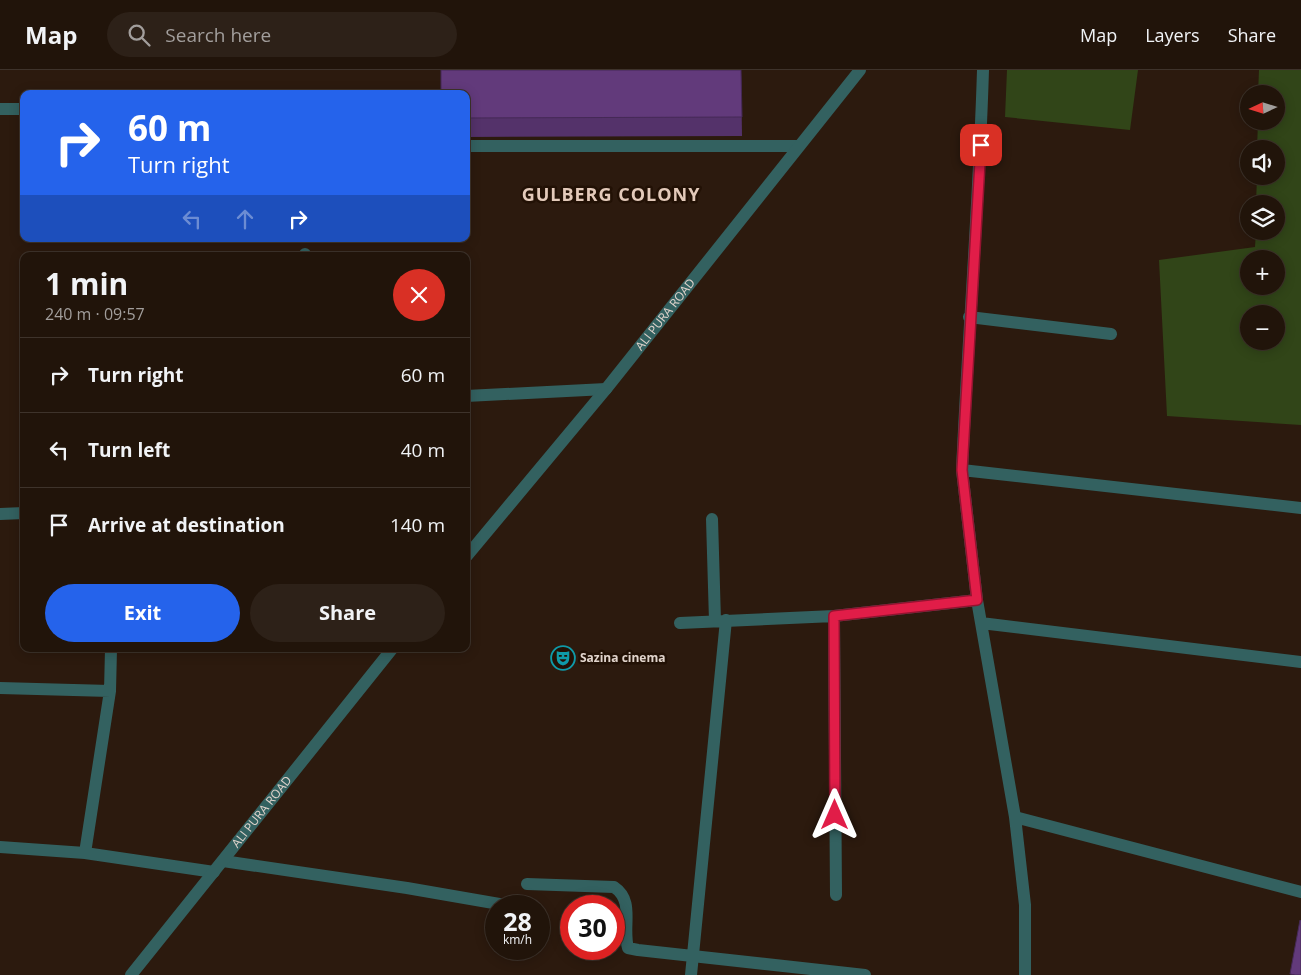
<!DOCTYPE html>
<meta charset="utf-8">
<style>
body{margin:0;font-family:"Open Sans",sans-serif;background:#2d2118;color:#f1f3f6;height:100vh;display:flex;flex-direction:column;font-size:19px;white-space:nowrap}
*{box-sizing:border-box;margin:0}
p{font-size:16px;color:#a29e9c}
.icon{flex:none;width:28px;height:28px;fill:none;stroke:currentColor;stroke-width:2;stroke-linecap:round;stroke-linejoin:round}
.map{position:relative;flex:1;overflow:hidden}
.drawer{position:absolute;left:20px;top:182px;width:450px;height:400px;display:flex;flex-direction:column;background:#21140a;border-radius:10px;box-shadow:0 2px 12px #0003,0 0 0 1px #3e332b}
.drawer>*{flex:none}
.guide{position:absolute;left:20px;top:20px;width:450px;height:152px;border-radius:10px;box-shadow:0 2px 12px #0003,0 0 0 1px #3e332b;background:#2563eb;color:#fff;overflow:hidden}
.needle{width:32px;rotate:266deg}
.controls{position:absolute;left:1240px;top:15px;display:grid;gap:10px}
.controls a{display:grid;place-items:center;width:45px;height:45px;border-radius:50%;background:#21140a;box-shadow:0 2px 12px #0003,0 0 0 1px #3e332b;font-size:25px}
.speed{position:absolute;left:485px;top:825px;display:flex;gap:10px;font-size:25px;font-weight:700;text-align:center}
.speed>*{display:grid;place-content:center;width:65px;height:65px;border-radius:50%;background:#21140a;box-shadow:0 2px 12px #0003,0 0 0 1px #3e332b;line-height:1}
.speed small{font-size:12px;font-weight:400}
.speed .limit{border:8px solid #d22;background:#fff;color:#111}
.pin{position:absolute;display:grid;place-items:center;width:42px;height:42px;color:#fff;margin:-21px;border-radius:10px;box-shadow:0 2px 8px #0006}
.me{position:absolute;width:55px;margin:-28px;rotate:0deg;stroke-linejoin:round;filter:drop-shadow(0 0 4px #0008)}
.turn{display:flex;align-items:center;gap:18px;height:105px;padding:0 25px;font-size:22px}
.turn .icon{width:65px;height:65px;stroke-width:2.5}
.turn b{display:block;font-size:35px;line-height:42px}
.lanes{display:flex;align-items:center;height:48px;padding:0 25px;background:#0003;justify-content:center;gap:25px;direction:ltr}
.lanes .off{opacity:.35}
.round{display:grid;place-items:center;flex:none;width:52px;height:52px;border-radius:26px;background:#2d2118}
.overview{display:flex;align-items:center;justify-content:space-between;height:85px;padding:0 25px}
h1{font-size:30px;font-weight:700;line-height:38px}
.button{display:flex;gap:10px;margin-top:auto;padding:10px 25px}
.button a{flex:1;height:58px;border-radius:30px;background:#2563eb;color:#fff;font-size:20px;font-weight:700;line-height:58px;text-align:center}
.button a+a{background:#2d2118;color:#f1f3f6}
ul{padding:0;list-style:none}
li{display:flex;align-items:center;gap:15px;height:75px;padding:0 25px;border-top:1px solid #3e332b}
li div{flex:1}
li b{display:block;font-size:19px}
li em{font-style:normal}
header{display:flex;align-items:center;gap:30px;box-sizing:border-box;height:70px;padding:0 25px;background:#21140a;border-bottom:1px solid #3e332b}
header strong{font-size:24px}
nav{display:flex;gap:28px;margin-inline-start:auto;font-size:18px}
.search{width:350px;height:45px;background:#2d2118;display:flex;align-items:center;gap:12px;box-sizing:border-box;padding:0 18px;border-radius:28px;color:#a29e9c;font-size:19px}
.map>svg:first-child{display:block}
.green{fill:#314518;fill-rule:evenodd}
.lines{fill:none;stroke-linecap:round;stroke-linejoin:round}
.minor{stroke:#336160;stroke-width:12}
.tertiary{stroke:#336160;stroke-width:12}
.wall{fill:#54326a}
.building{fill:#623a7b;stroke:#452956}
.route-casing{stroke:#92132f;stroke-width:12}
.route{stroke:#e11d48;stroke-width:9}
.labels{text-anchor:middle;stroke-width:5;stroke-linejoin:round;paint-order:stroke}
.street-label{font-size:12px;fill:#e1d4cc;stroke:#221105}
.poi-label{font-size:12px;font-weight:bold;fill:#e1d4cc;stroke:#221105;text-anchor:start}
.district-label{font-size:18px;font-weight:bold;letter-spacing:1px;fill:#e3caba;stroke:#221105}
</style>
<header>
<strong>Map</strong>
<div class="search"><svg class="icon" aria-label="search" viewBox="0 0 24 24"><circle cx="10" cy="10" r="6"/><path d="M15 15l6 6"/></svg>Search here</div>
<nav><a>Map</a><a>Layers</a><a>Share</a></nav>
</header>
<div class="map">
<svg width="1301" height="905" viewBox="0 0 1301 905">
<rect width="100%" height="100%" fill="#2c1a0e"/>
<!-- green -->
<path class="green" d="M1007,0H1138L1130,60L1005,47Z
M1259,0H1301V355L1167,346L1159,190L1255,177L1256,161H1276V134H1256L1257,106H1276V79H1257L1258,51H1276V24H1258ZM1249,189H1276V216H1249ZM1249,244H1276V271H1249Z"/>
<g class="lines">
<!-- minor -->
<path class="minor" d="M983,0C979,134 968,267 962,400L1301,438
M0,39H24
M466,76H798
M305,186V184
M969,247L1111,264
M466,326L606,319
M962,400L977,530L1015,747L1025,835V905
M0,444L24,443
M712,449L715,551
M834,546L836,825
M680,553L834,546L977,530
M981,553L1301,592
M0,618L110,621
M1015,747L1301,822
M0,777L85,783L214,802
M85,783L110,621L111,579
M223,791L407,818L505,835
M527,814L614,817C635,831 622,856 628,878L638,880L865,905
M691,905L726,550"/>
<!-- tertiary -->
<g class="tertiary">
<path id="s1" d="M466,487L606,319L860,0"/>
<path id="s2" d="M131,905L392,579"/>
</g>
</g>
<!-- wall -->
<path class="wall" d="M741,0L742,66L466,67V24Z"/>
<!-- building -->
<path class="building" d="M441,0H741L742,47L466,48V24H441Z
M1300,850L1301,851V905H1295L1290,904Z"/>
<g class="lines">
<!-- route casing -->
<g class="route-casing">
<path id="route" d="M835,745L834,546L977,530L962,400L981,75"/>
</g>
<!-- route -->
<use href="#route" class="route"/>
</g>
<!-- icons -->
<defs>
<g id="theatre-ring" transform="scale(1.25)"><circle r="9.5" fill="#221105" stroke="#0f9aa8" stroke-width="1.5"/><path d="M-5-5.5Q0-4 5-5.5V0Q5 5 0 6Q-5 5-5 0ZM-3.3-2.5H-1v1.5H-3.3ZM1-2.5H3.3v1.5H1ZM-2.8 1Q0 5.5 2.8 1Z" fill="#0f9aa8"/></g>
</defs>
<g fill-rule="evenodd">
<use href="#theatre-ring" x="563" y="588"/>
</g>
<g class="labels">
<!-- street labels -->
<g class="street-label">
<text dy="4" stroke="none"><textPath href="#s1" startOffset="314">ALI PURA ROAD</textPath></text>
<text dy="4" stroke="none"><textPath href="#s2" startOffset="209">ALI PURA ROAD</textPath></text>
</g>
<!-- poi labels -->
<g class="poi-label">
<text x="580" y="592">Sazina cinema</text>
</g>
<!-- district labels -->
<g class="district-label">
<text x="611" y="131">GULBERG COLONY</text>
</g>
</g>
</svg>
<div class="controls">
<a><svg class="needle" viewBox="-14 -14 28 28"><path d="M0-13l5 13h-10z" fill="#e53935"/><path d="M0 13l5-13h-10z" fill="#a29e9c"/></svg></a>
<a><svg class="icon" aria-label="sound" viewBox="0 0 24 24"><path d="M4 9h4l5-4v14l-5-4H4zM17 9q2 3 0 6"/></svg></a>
<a><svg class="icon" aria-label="layers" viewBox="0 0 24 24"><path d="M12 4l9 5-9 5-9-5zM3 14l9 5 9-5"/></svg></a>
<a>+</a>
<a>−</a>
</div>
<div class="speed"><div>28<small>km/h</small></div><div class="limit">30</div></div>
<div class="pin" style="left:981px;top:75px;background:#d93025"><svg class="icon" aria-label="arrive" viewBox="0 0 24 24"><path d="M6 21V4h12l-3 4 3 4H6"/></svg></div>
<svg class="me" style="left:835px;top:745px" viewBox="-20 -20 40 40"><path d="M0-17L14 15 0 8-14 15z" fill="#e11d48" stroke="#fff" stroke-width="4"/></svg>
<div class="guide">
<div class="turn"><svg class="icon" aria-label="right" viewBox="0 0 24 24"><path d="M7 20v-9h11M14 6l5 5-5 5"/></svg><div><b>60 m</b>Turn right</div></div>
<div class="lanes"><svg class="icon off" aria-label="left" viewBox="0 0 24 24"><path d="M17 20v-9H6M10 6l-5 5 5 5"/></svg><svg class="icon off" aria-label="ahead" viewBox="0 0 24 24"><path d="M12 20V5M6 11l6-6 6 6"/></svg><svg class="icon" aria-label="right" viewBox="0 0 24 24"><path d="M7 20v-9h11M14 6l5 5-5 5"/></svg></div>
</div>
<section class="drawer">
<div class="overview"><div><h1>1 min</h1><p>240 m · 09:57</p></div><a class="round" style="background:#d93025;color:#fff"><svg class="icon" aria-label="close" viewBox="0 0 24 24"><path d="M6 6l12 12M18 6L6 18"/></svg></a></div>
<ul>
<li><svg class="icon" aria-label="right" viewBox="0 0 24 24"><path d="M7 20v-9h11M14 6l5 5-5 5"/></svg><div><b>Turn right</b></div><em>60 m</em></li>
<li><svg class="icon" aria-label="left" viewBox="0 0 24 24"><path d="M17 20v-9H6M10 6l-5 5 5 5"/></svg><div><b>Turn left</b></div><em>40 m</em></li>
<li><svg class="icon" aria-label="arrive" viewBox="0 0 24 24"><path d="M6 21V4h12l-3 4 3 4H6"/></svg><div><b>Arrive at destination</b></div><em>140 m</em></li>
</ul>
<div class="button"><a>Exit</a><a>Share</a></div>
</section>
</div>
